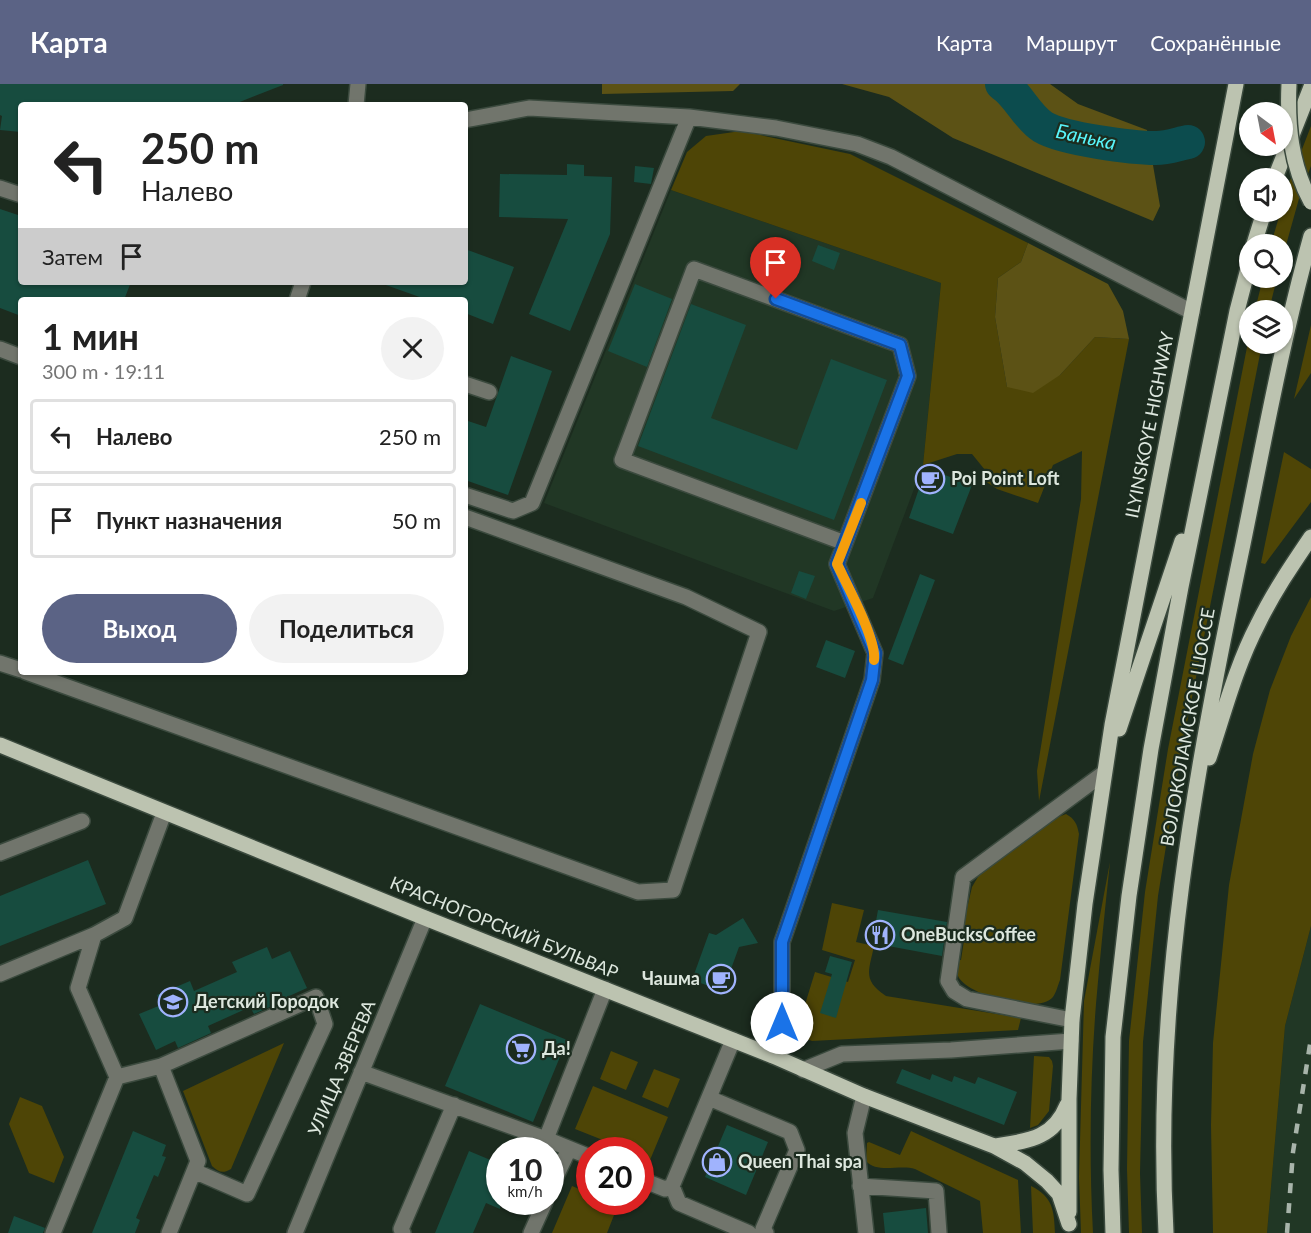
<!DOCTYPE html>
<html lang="ru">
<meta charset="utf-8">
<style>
body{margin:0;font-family:Lato,sans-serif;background:#f2f2f2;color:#222;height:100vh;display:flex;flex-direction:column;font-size:22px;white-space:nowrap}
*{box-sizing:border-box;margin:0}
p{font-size:20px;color:#767676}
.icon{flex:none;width:33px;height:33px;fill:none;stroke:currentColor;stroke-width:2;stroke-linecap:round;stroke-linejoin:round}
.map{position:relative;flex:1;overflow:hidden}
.side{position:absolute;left:18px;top:213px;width:450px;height:378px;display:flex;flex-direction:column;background:#fff;border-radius:6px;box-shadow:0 2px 4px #0004}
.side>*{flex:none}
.hud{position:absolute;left:18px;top:18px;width:450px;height:183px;border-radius:6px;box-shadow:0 2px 4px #0004;background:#fff;color:#222;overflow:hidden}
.needle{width:39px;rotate:148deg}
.fabs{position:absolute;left:1239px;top:18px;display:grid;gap:12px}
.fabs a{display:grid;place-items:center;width:54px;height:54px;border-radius:50%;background:#fff;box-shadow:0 2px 4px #0004;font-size:30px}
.speed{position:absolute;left:486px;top:1053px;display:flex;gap:12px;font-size:30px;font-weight:700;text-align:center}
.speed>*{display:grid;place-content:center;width:78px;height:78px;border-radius:50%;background:#fff;box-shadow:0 2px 4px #0004;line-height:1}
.speed small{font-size:15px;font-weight:400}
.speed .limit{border:9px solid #d22;background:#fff;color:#111}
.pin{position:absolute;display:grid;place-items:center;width:51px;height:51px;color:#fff;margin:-62px -26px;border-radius:50% 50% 50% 0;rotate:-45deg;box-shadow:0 0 6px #0007}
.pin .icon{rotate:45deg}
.me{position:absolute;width:66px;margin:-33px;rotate:0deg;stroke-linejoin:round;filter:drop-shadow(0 0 4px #0008)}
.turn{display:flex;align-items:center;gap:21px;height:126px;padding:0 24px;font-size:27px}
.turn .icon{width:78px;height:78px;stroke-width:2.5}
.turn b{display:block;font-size:42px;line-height:51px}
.then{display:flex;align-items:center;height:57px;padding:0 24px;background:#0003;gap:12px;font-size:22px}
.round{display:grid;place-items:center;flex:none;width:63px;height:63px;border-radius:32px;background:#f2f2f2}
.head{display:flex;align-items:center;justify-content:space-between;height:102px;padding:0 24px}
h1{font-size:36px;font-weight:700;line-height:45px}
.primary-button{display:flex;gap:12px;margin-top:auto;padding:12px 24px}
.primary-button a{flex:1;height:69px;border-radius:36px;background:#5b6385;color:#fff;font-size:24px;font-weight:700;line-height:69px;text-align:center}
.primary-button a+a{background:#f2f2f2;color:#222}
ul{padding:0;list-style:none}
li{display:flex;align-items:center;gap:18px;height:75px;margin:0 12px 9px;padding:0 12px;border:3px solid #e0e0e0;border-radius:6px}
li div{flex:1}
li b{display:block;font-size:22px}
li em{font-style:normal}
header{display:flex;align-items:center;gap:36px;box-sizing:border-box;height:84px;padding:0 30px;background:#5b6385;color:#fff}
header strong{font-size:28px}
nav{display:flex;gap:33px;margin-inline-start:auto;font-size:21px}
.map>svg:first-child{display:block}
.built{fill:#213725}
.green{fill:#4e4506}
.forest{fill:#5c5215}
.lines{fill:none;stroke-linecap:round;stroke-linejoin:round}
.river{stroke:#0c4c4e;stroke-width:34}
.building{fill:#174c3f}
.minor-casing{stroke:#3b4a3e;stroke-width:18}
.major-casing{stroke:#3b4a3e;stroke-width:18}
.minor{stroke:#71756c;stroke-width:15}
.major{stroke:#bcc3b0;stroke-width:15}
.rail{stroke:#a8b4aa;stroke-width:4.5;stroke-dasharray:10 10;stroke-linecap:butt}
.major-bridge-casing{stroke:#3b4a3e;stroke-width:18;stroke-linecap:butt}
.major-bridge{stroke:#bcc3b0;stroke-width:15}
.route-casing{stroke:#114b97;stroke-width:15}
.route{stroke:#1a73e8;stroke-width:10}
.slow{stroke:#f59e0b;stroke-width:10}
.labels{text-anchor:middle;stroke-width:4.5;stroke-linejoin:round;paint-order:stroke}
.street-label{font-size:18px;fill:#dde7de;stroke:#1c2c1f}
.poi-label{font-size:18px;font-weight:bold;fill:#dde7de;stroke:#1c2c1f;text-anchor:start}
.water-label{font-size:20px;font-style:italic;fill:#58f5fb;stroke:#1c2c1f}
</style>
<header>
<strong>Карта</strong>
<nav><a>Карта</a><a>Маршрут</a><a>Сохранённые</a></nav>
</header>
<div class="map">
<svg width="1311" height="1149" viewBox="0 0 1311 1149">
<rect width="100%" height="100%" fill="#1c2c1f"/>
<!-- built -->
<path class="built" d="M671,106L941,199L923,381L873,514L834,527L544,419Z
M1311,842V1149H1267L1285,942Z"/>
<!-- green -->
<path class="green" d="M1311,42V82L1300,111L1283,172L1282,160H1271L1289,99Z
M741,47L850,70L1028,159L1021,178L998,194L995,233L1007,303L1060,291L1095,253L1129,255L1039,717L1037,687L1081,415L1082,367L1053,381L1038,419L997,405L985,397V386L972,370H957L923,381L941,199L671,106L687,68L706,52Z
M1263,194H1277L1269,226H1255Z
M1311,241V289L1294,315Z
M1249,253L1250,260H1262L1181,669L1158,812L1143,958L1140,1089L1142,1149H1129L1127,1085L1129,957L1145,808L1168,665Z
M1284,368L1311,385V418L1265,480L1261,479Z
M1311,513V842L1285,942L1267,1149H1213L1211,1041L1213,959L1229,801L1253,670L1270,606L1291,552Z
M1066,730C1075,735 1077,740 1079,750L1060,896C1058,901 1056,909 1053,913C1038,931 971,912 959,894C956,888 957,883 958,876H961L966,843L963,842L972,803L982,786L1053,735Z
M1110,778C1105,825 1100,873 1096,920C1090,996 1089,1073 1093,1149H1081L1079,1093L1084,917Z
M832,819L864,826L856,858L874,862C869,887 862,896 886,912L1021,934L1018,946L812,957C804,954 798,949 799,940L815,888L848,898L855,876L822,866Z
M284,959L231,1085C222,1090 219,1088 212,1082L183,1007Z
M611,967L638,978L626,1006L600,995Z
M1034,972L1049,973L1052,977L1053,982L1049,1027L1038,1041L1030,1044Z
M654,985L680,995L668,1024L642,1013Z
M593,1002L668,1033L650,1076L641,1072L640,1066H628L575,1045Z
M20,1013L42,1022L64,1073L54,1099L29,1089L9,1040Z
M911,1047L1018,1096L1021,1149H983L980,1117L915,1085C900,1080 877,1090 866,1077L867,1059L869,1058L900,1071Z
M572,1102L589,1109L590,1118H609L618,1121L607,1149H552Z
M1031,1102C1053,1113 1054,1126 1055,1149H1033Z"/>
<!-- forest -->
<path class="forest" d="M602,0H740L733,7L602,10Z
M842,0H1050L1078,20L1147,46L1160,122L1153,137L953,54L889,13Z
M1028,159L1108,200L1123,227L1129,255L1095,253L1060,291L1033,309L1007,303L995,233L998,194L1021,178Z"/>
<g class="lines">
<!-- river -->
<path class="river" d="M1002,0C1018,10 1026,32 1043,43C1063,55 1132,64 1156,64C1167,64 1178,60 1188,58"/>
</g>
<!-- building -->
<path class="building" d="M0,0H283V1L232,21H21V48L0,46L2,32L0,31Z
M567,80L584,81V92L612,93L610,150L570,247L529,230L568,135L499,133L500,90L567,91Z
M635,82L654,84L651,100L634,98Z
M0,125L21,132V198H131L124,216H21V232L0,224Z
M818,161L840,169L834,186L812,177Z
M465,165L514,183L493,240L465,229V216H428L383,200L384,198H465Z
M635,200L672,215L647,283L608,267Z
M691,220L746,241L711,334L797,366L831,275L887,296L834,436L638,362Z
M511,272L552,287L508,411L465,396V336L486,343Z
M926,384L972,401L953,450L909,434Z
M799,487L815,492L806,515L791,509Z
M920,490L935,496L903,581L888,575Z
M826,556L855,567L845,594L816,583Z
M88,776L106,820L0,862V812Z
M878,826L947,838L942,872L872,859Z
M743,834L758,859L739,863L723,907L692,896L709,849L716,851Z
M267,863L272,875L290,867L307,904L287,913L288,915L254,930L250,923L208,942L211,949L178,964L175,957L156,966L139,930L161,921L157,911L190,897L194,907L237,888L232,878Z
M830,872L852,878L836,934L820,929L832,890L825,888Z
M480,920L567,956L533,1038L445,1002Z
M902,985L930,996L932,990L952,998L954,992L975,1000L978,993L1017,1008L1004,1041L896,999Z
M727,1041L768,1058L746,1111L705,1093Z
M133,1047L166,1061L162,1072L166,1073L158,1093L154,1091L136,1134L140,1136L135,1149H92Z
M469,1067L500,1080V1125L486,1119L473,1149H435Z
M926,1124L928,1149H885L883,1129Z
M14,1132L45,1144L43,1149H8Z"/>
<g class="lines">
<!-- minor casing -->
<g class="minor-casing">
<path id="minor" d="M356,21L358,0
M465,36L529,24L689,33L776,44L857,60L891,73L1192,228
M0,104L21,111
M297,216L303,198
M0,265L21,273
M465,300L489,308
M465,411L513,427L532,419L689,33
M0,579L21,586
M26,588L638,808L673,806L759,548L686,513L465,433
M0,769L82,737
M0,890L94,851
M1072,936L967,915L954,907L948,897L963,793L1104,689
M733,956L672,1102L679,1119L749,1149
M773,972L782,940V858L872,596L875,569L837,480L845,459L908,292L900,261L694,185L622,376L845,459
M161,982L316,913L325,940L247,1110L194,1087
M803,986L842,970L951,966L1071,957
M361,988L546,1055
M117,993L161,982L198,1077L169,1149
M864,1012L855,1049L866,1149
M709,1014L790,1048L797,1066L763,1145L766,1149
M590,1073L546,1055L605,905
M640,1095L665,1105L672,1102
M860,1102L936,1107L939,1149
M550,1105L569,1065
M53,1149L117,993L78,904L94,851L125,834L164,729
M295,1149L425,834
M403,1149L401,1145L454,1021
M531,1149L545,1118"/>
</g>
<!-- major casing -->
<g class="major-casing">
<path id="major" d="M1275,94L1311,3
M1254,160L1264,128
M1119,645L1182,457
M0,661L425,834L773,972L864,1012L994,1062L1025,1079L1047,1097L1059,1110L1069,1140
M1209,674C1224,629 1236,582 1258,540C1273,509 1292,481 1311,453
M994,1062C1026,1057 1053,1056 1067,1021
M1069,1128V1015L1072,936L1085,820L1112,641L1236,0
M1113,1149L1111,1086L1113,953L1129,812L1151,665L1181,503L1237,227L1250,177
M1166,1149C1153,913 1195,689 1243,460C1264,357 1283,253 1311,152"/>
</g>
<!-- minor -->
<use href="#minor" class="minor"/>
<!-- major -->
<use href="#major" class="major"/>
<!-- rail -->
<path class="rail" d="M1287,1149L1293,1068L1311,954"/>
<!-- major-bridge casing -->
<g class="major-bridge-casing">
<path id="major-bridge" d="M1289,0C1287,41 1291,81 1311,118"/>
</g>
<!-- major-bridge -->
<use href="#major-bridge" class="major-bridge"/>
</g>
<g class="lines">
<!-- route casing -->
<g class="route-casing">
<path id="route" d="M776,215L900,261L908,292L837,480L875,569L872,596L782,858V939"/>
</g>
<!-- route -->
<use href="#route" class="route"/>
<!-- slow -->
<path class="slow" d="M861,419L837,480C847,501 877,556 874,576"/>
</g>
<!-- icons -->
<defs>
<g id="cafe-ring" transform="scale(1.5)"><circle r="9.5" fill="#1c2c1f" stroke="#a0b3fd" stroke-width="1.5"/><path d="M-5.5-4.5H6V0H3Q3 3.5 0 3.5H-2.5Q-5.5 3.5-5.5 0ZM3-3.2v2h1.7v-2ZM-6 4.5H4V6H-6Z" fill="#a0b3fd"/></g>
<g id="restaurant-ring" transform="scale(1.5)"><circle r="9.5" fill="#1c2c1f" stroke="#a0b3fd" stroke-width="1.5"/><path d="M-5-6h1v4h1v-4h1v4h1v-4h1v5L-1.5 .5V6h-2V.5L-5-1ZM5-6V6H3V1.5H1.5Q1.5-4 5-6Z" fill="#a0b3fd"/></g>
<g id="school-ring" transform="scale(1.5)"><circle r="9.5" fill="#1c2c1f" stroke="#a0b3fd" stroke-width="1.5"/><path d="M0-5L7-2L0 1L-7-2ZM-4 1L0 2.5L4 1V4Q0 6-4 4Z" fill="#a0b3fd"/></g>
<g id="supermarket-ring" transform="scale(1.5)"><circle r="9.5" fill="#1c2c1f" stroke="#a0b3fd" stroke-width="1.5"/><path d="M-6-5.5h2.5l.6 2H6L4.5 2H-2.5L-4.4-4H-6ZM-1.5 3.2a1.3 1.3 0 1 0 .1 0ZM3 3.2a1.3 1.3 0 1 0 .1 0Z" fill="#a0b3fd"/></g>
<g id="shop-ring" transform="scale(1.5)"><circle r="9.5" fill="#1c2c1f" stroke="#a0b3fd" stroke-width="1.5"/><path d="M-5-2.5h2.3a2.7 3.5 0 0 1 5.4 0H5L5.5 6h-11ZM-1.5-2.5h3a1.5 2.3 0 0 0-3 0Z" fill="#a0b3fd"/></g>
</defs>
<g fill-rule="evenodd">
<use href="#cafe-ring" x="930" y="395"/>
<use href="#restaurant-ring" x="880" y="851"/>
<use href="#cafe-ring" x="721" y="895"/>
<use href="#school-ring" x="173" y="918"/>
<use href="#supermarket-ring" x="521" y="965"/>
<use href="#shop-ring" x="717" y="1078"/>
</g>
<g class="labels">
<!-- street labels -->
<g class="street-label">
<text transform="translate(1150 341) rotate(-79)" y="6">ILYINSKOYE HIGHWAY</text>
<text transform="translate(1188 643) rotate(-80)" y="6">ВОЛОКОЛАМСКОЕ ШОССЕ</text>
<text transform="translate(504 844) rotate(22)" y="6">КРАСНОГОРСКИЙ БУЛЬВАР</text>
<text transform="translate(342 984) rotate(-67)" y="6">УЛИЦА ЗВЕРЕВА</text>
</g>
<!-- poi labels -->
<g class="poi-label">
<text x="951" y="401">Poi Point Loft</text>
<text x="901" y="857">OneBucksCoffee</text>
<text x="700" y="901" text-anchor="end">Чашма</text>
<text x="194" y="924">Детский Городок</text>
<text x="542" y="971">Да!</text>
<text x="738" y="1084">Queen Thai spa</text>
</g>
<!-- water labels -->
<g class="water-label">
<text transform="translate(1086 53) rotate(12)" y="7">Банька</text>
</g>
</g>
</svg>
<div class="fabs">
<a><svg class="needle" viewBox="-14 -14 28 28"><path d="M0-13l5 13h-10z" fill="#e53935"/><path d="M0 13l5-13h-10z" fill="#767676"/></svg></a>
<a><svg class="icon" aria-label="sound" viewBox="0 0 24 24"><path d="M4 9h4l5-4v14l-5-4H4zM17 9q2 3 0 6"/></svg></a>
<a><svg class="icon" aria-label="search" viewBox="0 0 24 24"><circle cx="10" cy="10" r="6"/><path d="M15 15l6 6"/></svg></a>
<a><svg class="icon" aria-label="layers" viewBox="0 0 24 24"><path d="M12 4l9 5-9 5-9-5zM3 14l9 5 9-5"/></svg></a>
</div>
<div class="speed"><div>10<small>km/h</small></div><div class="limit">20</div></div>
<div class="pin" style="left:776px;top:215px;background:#d93025"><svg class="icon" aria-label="arrive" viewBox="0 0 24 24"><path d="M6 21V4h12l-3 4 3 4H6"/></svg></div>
<svg class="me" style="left:782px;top:939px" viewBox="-20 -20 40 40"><circle r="19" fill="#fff"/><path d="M0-13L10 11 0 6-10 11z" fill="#1a73e8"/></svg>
<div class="hud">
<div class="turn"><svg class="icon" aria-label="left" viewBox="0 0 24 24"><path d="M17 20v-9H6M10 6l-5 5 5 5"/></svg><div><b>250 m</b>Налево</div></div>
<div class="then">Затем<svg class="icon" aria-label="arrive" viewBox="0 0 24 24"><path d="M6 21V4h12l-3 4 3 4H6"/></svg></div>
</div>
<section class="side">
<div class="head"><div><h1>1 мин</h1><p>300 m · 19:11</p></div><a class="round"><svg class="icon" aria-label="close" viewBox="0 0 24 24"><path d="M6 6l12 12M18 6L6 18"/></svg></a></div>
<ul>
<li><svg class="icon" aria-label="left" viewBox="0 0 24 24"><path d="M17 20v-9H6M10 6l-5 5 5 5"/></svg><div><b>Налево</b></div><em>250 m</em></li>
<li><svg class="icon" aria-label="arrive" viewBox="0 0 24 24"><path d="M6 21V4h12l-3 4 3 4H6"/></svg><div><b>Пункт назначения</b></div><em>50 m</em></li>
</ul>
<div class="primary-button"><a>Выход</a><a>Поделиться</a></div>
</section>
</div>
